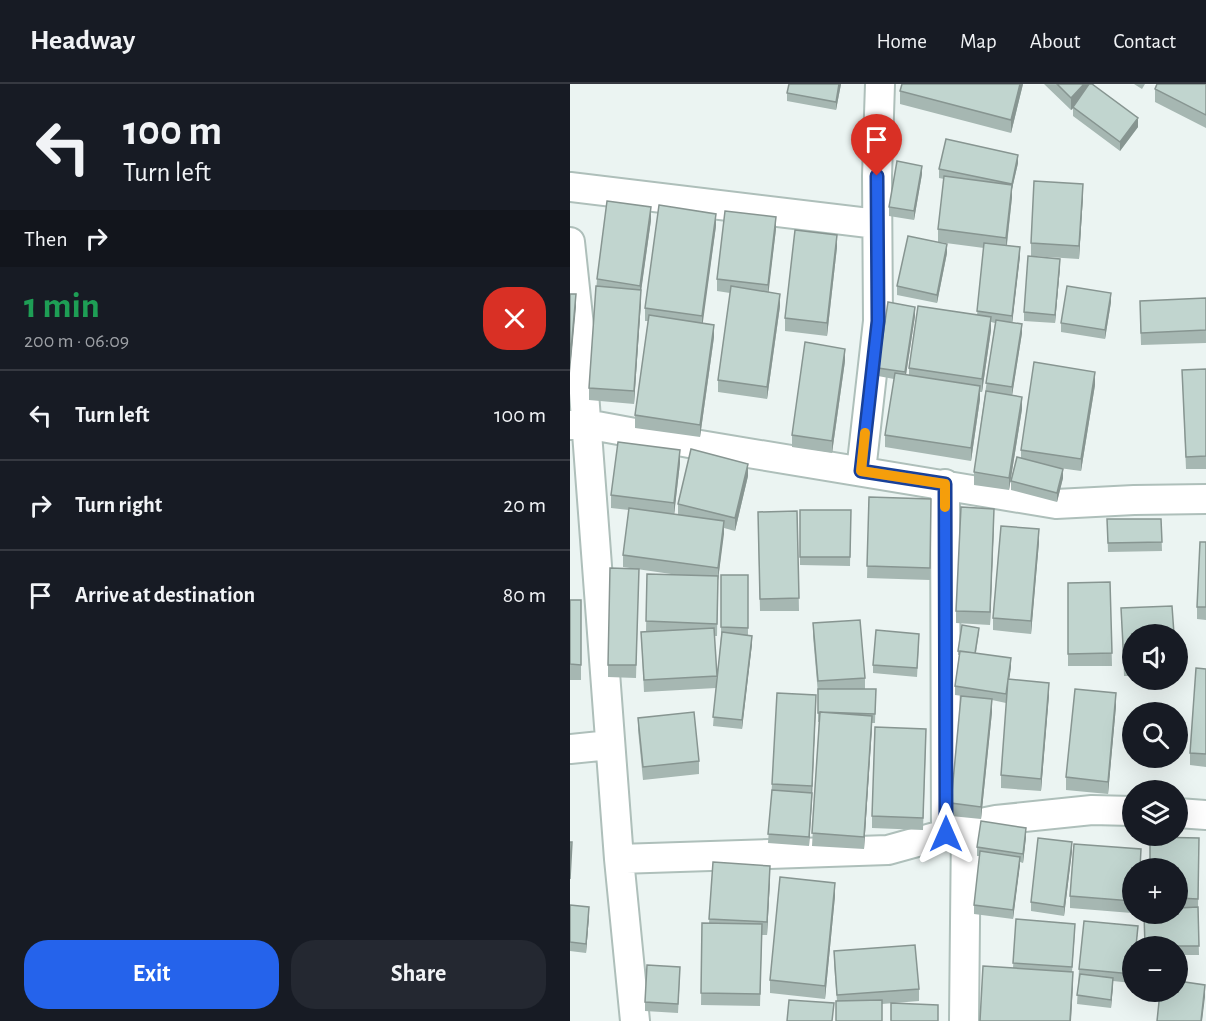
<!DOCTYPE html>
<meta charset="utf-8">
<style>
body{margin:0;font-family:"Alegreya Sans",sans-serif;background:#242831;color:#f1f3f6;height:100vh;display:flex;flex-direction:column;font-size:22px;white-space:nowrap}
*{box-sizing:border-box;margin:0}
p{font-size:20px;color:#9ea1a6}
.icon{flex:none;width:33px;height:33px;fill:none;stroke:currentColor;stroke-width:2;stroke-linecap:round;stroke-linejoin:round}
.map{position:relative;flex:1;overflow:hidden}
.drawer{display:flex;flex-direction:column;background:#171b24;width:570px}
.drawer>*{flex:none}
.top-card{background:#171b24;color:#f1f3f6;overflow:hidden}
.buttons{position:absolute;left:552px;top:540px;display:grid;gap:12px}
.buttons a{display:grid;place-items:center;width:66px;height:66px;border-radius:50%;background:#171b24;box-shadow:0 6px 24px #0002;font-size:30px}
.pin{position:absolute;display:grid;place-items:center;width:51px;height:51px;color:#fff;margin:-62px -26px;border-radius:50% 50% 50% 0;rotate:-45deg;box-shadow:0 0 6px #0007}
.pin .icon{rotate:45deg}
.me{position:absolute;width:66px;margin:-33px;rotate:0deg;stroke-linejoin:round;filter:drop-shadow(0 0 4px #0008)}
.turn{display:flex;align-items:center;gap:21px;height:126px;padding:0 24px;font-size:27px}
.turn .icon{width:78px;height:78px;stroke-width:2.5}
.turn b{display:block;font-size:42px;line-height:51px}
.then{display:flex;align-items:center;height:57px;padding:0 24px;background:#0003;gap:12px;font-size:22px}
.round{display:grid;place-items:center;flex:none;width:63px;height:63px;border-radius:24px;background:#242831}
.summary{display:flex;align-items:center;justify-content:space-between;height:102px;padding:0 24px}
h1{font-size:36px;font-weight:700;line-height:45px;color:#1e9e55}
.action{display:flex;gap:12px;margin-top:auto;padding:12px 24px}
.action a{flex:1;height:69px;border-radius:24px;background:#2563eb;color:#fff;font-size:24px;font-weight:700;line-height:69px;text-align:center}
.action a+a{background:#242831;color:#f1f3f6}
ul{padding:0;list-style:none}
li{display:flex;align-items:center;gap:18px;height:90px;padding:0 24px;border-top:2px solid #363941}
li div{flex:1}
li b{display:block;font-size:22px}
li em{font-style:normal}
header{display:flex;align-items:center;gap:36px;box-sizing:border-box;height:84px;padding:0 30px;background:#171b24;border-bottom:2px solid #363941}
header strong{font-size:28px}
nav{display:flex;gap:33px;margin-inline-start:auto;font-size:21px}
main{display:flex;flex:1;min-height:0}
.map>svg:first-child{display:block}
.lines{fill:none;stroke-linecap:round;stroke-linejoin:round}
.minor-casing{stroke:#aebfba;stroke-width:32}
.minor{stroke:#fff;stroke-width:28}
.wall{fill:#a6b7b2}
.shaded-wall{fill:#879591}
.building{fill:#c1d5cf;stroke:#879591;stroke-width:1.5}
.route-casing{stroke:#184099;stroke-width:15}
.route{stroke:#2563eb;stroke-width:10}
.slow{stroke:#f59e0b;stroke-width:10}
</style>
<header>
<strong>Headway</strong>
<nav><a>Home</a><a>Map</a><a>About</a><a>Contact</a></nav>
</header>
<main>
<section class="drawer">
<div class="top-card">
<div class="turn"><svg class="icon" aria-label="left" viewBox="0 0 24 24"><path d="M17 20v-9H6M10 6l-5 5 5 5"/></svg><div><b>100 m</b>Turn left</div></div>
<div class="then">Then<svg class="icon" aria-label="right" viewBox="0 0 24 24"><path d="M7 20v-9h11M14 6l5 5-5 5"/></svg></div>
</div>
<div class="summary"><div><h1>1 min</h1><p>200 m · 06:09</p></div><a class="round" style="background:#d93025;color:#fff"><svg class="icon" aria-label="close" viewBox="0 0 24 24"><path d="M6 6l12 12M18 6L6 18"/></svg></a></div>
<ul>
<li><svg class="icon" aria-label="left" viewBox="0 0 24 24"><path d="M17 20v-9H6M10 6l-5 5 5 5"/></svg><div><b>Turn left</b></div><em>100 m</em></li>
<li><svg class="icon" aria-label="right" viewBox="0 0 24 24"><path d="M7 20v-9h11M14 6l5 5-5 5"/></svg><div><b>Turn right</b></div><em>20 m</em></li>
<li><svg class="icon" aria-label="arrive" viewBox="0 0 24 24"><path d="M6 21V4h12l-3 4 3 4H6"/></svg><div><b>Arrive at destination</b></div><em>80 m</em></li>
</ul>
<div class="action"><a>Exit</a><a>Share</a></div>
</section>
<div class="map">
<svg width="636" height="937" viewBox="0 0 636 937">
<rect width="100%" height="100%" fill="#ebf4f2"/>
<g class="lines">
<!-- minor casing -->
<g class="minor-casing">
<path id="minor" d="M0,103L307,140
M0,158L9,242L49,775L65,937
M0,341L16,340L130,361L486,420L564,416L636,415
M291,387L308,237L307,92L310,0
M375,400L376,750
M0,665L40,661
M608,729L636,731
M49,775L318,766L376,750L396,742L426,736L522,726L562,727
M394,937L396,742"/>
</g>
<!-- minor -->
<use href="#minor" class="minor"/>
</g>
<!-- wall -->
<path class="wall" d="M219,0H271L266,26L217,17V9Z
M453,0L441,49L330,20V7Z
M474,0H523L568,43L550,67L503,32V25L501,26Z
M564,0H575L572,5Z
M636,0V44L585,18V5Z
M448,79L442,105V113L437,161L450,172L442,239L452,249L442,311L452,325L439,406L404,401V388L425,239L421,238V246L412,308H410V315L401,377L315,363V351L324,295L308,292V284L345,232L336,291H339V284L407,231L414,164L368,158V145L374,95L369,94V85Z
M352,90L344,136L319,132V123Z
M513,112L509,175L461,172V159Z
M81,136L71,206V218L64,320L19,316V304L27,195Z
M146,142L132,239L144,253L130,353L65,344V331L78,237H75V224Z
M206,145L198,208L210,222L197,315L148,308V296L160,209L147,207V195Z
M267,163L257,252L215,247V234Z
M377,169L367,219L327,211V202Z
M490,183L485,239L454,237V228Z
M636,214V259L571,261L570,229Z
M541,218L535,255L491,248V239Z
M275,277L262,369L222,363V351Z
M636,285V385H616L612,286Z
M525,301L511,387L489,384L493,394L487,418L441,406V397L451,374V366Z
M110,379L104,430L108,431V420L178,392L165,447L154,444L148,496L147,552H144L147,599L151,552V491H178V551L182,560L172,645L143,642L146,604L74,608L71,548H76L77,490L108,491L53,483V471L59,426L41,424V411Z
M299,413L361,415L360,496L297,494Z
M230,426H281L280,482L230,481Z
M227,427L229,527H190L188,441Z
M537,435H591L592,467L538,468Z
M424,437L420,541L386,539V527Z
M469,458L461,550L423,546V534Z
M636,458V536L627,535V523Z
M69,485L66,594L38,593V581Z
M540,498L542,582H498V499Z
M0,516H11V596H0Z
M551,524L562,550V592H554Z
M243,539L295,594V605H306L305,639H302L294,765L242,762L249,638H248V610L243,552Z
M409,548L406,569L441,583L439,595L479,611L471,707L431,704V691L438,602L436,619L422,616V628L411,735L381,732V719L401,613L385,611V602L389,571H388V567Z
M349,558L347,593L303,589V581Z
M636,585V683L620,681V669Z
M546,622L538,710L496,706V693Z
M246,624L239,762L198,759L202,700Z
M68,634L129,677V690L73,696L68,646Z
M356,657L353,746L302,744V732Z
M456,753L453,779L450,778L443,835L404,830V821L410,772H407V763Z
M629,754L628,827L629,871H608V784Z
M502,767L494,832L461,827V818Z
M143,778L200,795L197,851H192L190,922L131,921L132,839H139Z
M571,778L562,784V829L500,824V812Z
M265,812L255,915L200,909V896Z
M0,821L19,832L16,869L0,867Z
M446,835L505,848L502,888L503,900L443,884Z
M568,851L562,862V899L543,897L541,924L507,920L509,885Z
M264,867L349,905V917L312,920L267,917L264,880Z
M110,892L108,929L75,927V918Z"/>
<!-- shaded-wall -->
<path class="shaded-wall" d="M269,0H271L266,26V18Z
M450,0H453L441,49V36Z
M514,0H523V3L501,26V14Z
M568,34V43L550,67V58Z
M448,71V79L442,105V113L436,167V154L442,100Z
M352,82V90L344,136V127Z
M513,100V112L509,175V162Z
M81,123V136L70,215V202Z
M146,130V142L132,245V232Z
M206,133V145L198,213V201Z
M267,151V163L257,252V239Z
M377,160V169L367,219V211Z
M450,163V172L442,241V232Z
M490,175V183L485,239V231Z
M71,206V218L64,320V307Z
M541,209V218L535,255V246Z
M6,210V223L0,289V277Z
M210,210V222L197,315V303Z
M345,223V232L335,297V288Z
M421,233V246L412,308V295Z
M452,240V249L442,312V303Z
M144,241V253L130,353V341Z
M275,265V277L262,369V357Z
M525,288V301L511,387V375Z
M410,302V315L401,377V364Z
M452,313V325L439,406V394Z
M110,366V379L104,432V419Z
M178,380V392L165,447V434Z
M493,385V394L487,418V409Z
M424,425V437L420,541V528Z
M154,437V450L148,496V484Z
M469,445V458L461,550V537Z
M182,552V560L172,645V636Z
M441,574V583L436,619V610Z
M479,599V611L471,707V695Z
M546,609V622L538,710V698Z
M246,611L242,717L239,762V753Z
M422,615V628L411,735V723Z
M302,632V644L294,765V753Z
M456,744V753L453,779V770Z
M502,758V767L494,832V823Z
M450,773V781L443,835V826Z
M200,782V795L197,851V838Z
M265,799V812L255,915V902Z
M19,823V832L16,869V860Z
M503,888V900L501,937H500Z
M543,894V902L541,924V916Z
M635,901V913L632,937H631Z"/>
<!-- building -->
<path class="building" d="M219,0H269L266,18L217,9Z
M332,0H450L441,36L330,7Z
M487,0H514L501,14Z
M519,0H522L568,34L550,58L503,23Z
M587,0H636V31L585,5Z
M376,55L448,71L442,100L369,85Z
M327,77L352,82L344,127L319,123Z
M374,92L442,101L436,154L368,145Z
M464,97L513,100L509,162L461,159Z
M37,117L81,123L70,202L27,195Z
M89,121L146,130L132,232L75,224Z
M155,127L206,133L198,201L147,195Z
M225,146L267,151L257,239L215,234Z
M338,152L377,160L367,211L327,202Z
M414,159L450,163L442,232L407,227Z
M458,172L490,175L485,231L454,228Z
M26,202L71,206L64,307L19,304Z
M161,202L210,210L197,303L148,296Z
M497,202L541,209L535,246L491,239Z
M0,210H6L0,277Z
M636,214V246L571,249L570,217Z
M318,218L345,223L335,288L308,284Z
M348,222L421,233L412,295L339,284Z
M79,231L144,241L130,341L65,331Z
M426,236L452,240L442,303L416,299Z
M235,258L275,265L262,357L222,351Z
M464,278L525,288L511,375L451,366Z
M636,285V372L616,373L612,286Z
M325,289L410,302L401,364L315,351Z
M416,307L452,313L439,394L404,388Z
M48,358L110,366L104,419L41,411Z
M121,365L178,380L165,434L108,420Z
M447,373L493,385L487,409L441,397Z
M299,413L361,415L360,484L297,482Z
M391,423L424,425L420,528L386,527Z
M59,424L154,437L148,484L53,471Z
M230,426H281L280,473H230Z
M227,427L229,514L190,515L188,428Z
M537,435H591L592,458L538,459Z
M431,442L469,445L461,537L423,534Z
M630,458H636V523H627Z
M40,484L69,485L66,581H38Z
M77,490L148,492L147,540L76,537Z
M151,491H178V544L151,543Z
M540,498L542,569L498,570V499Z
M0,516H11V581L0,580Z
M602,522L604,550H562V579L554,580L551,524Z
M290,536L295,594L248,597L243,539Z
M392,541L409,544L405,569L388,567Z
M144,544L147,592L74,596L71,548Z
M306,546L349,550L347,584L303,581Z
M152,548L182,552L172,636L143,633Z
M390,567L441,574L436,610L385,602Z
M626,584L636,585V670L620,669Z
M438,595L479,599L471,695L431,691Z
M248,605H306L305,630L250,628V629H248Z
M505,605L546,609L538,698L496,693Z
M207,609L246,611L242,702L202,700Z
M391,612L422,615L411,723L381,719Z
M124,628L129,677L73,683L68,634Z
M250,628L302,632L294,753L242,749Z
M305,643L356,645L353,734L302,732Z
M202,706L242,709L239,753L198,750Z
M411,737L456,744L453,770L407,763Z
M580,753L629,754L628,815L608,814V784H580Z
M468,754L502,758L494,823L461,818Z
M0,758H2L0,795Z
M504,760L571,765L570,784H562V817L500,812Z
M410,767L450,773L443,826L404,821Z
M143,778L200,782L197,838L139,835Z
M210,793L265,799L255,902L200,896Z
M0,821L19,823L16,860L0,858Z
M628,823L629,862H575L574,830H608V824Z
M446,835L505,840L502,883L443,879Z
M514,837L568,842L566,862H562V890L509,885Z
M132,839L192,840L190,910L131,909Z
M345,861L349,905L267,911L264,867Z
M77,881L110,883L108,920L75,918Z
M413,882L503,888L500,937H410Z
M510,890L543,894L541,916L507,911Z
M608,897L635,901L631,937H587L590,908H608Z
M219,916L264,919L262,937H217Z
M312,916V937H266V917Z
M321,919L368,921V937H321Z"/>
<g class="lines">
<!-- route casing -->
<g class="route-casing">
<path id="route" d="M307,92L308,237L291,387L375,400L376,750"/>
</g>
<!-- route -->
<use href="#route" class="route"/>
<!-- slow -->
<path class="slow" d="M295,349L291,387L375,400V423"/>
</g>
</svg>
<div class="buttons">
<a><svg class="icon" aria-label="sound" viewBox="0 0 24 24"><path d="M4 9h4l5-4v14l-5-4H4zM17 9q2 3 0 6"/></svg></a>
<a><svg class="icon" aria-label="search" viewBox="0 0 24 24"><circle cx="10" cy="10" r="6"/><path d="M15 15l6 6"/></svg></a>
<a><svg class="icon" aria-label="layers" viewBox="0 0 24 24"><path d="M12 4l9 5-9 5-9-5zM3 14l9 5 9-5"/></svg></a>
<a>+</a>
<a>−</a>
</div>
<div class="pin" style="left:307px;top:92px;background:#d93025"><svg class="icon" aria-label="arrive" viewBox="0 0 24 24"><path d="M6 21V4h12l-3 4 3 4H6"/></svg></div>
<svg class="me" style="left:376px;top:750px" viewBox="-20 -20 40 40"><path d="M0-17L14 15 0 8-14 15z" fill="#2563eb" stroke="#fff" stroke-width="4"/></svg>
</div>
</main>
